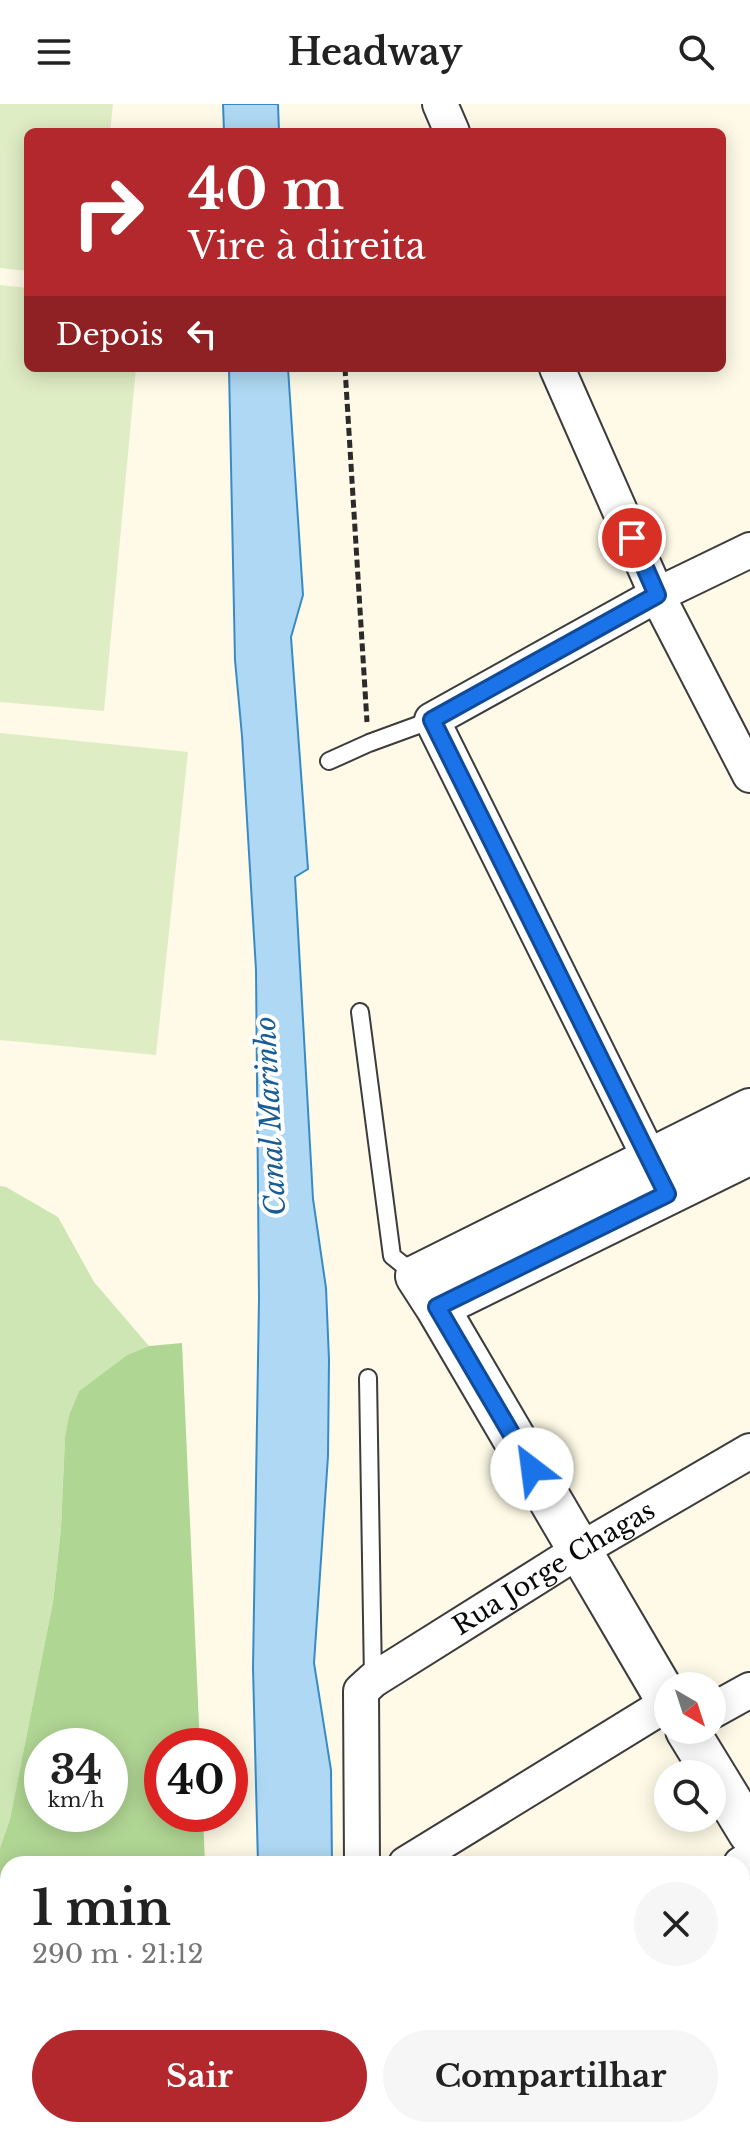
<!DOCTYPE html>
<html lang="pt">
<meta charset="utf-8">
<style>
body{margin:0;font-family:"Libre Baskerville",serif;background:#f6f6f6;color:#222;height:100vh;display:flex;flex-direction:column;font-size:30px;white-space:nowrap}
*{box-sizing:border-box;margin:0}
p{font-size:26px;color:#767676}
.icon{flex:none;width:44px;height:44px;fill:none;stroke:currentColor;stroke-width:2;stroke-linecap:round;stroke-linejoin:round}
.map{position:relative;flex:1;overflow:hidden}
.panel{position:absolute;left:0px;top:1752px;width:750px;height:282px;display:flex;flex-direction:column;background:#fff;border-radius:24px 24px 0 0;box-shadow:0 4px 20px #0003}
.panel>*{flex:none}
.guide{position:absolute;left:24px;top:24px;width:702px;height:244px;border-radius:12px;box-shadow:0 4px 20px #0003;background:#b3282c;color:#fff;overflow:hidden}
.needle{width:52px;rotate:141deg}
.fabs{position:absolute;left:654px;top:1568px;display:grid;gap:16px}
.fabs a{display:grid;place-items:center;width:72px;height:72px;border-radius:50%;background:#fff;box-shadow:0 4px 20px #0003;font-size:40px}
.speed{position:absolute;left:24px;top:1624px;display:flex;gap:16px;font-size:40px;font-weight:700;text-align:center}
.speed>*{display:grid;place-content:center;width:104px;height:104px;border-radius:50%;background:#fff;box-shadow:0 4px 20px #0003;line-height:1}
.speed small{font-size:20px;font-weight:400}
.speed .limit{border:12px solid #d22;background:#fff;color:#111}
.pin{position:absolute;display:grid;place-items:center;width:68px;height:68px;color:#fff;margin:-34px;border:4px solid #fff;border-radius:50%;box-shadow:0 2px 8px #0007}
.me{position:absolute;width:88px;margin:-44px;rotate:330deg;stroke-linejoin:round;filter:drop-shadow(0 0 6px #0008)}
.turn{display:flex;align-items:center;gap:28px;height:168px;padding:0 32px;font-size:36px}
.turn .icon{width:104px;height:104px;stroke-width:2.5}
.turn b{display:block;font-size:56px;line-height:68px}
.then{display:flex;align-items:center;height:76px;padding:0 32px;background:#0003;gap:16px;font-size:30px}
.round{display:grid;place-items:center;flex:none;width:84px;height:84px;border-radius:42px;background:#f6f6f6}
.head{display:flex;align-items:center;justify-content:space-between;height:136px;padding:0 32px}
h1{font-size:48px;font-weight:700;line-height:60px}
.action{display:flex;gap:16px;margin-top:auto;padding:16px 32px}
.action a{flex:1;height:92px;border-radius:48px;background:#b3282c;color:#fff;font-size:32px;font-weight:700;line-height:92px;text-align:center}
.action a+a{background:#f6f6f6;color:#222}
header{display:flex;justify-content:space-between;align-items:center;height:104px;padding:0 32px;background:#fff;font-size:36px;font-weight:700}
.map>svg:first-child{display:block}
.green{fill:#cde6b3}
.forest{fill:#b0d693;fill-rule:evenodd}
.pitch{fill:#dfedc4}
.water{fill:#aed8f3;stroke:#388bc7;stroke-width:2}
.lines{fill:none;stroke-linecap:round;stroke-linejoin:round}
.service-casing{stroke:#3c3c3c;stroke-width:20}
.minor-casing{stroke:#3c3c3c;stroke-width:38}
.tertiary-casing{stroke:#3c3c3c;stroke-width:46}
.path{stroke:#2b2b2b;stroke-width:5;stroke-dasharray:8 4;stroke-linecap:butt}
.service{stroke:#fff;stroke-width:16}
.minor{stroke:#fff;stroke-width:34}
.tertiary{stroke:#fff;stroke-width:42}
.route-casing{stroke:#114b97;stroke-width:20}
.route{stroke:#1a73e8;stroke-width:14}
.labels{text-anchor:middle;stroke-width:8;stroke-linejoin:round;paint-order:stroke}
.street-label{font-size:26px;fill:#090909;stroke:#fff}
.water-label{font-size:28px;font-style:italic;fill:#195d95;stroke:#fff}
</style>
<header><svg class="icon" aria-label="menu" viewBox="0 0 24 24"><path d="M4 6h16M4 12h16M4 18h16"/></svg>Headway<svg class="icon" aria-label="search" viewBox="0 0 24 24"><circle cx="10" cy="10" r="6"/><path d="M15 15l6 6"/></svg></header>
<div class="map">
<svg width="750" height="2033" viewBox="0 0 750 2033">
<rect width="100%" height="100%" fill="#fefae7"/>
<!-- green -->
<path class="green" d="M0,1082L6,1083L58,1113L94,1178L149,1242L127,1251L79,1287L69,1311L65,1333L61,1424L53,1498L10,1715L0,1744Z"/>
<!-- forest -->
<path class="forest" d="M182,1239L200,1642H162V1710H203L205,1760H8V2026H217L218,2033H0V1744L10,1715L53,1498L61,1424L65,1333L69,1311L79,1287L127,1251L149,1242ZM42,1642H110V1710H42Z"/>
<!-- pitch -->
<path class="pitch" d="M0,0H113L110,28H28V167L0,164Z
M0,181L28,184V264H136L104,607L0,598Z
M0,629L188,648L156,951L0,936Z"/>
<!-- water -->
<path class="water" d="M223,0H278L279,28H224Z
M229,264H288L303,491L291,533L308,765L295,773L313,1095L326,1184L329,1256L328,1352L314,1559L331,1666L332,1760H258L253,1564L259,1195L256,866L242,632L235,556Z
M271,2026H337V2033H271Z"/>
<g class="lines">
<!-- service casing -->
<g class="service-casing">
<path id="service" d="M329,657L369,639L432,616
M360,908L392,1152L417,1172
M368,1274L373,1575
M658,2026L665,2033"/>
</g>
<!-- minor casing -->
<g class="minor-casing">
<g id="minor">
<path d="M440,0L452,28"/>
<path d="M557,264L657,491L750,671"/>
<path d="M661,1077L432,616L657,491L750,446"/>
<path d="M712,1607L750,1586"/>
<path id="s1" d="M362,1760L361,1587L373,1576L580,1446L750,1347"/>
<path d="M406,1760L668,1599"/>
<path d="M741,1760L750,1755"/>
<path d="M371,2026L372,2033"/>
</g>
</g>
<!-- tertiary casing -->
<g class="tertiary-casing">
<path id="tertiary" d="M437,1203L750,1049
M668,1597L437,1203L417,1172L750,1006
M687,1626L750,1729"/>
</g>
<!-- path -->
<path class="path" d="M345,264L367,618
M465,2026L472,2033
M578,2033L586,2026"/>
<!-- service -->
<use href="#service" class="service"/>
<!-- minor -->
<use href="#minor" class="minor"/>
<!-- tertiary -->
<use href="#tertiary" class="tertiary"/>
</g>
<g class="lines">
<!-- route casing -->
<g class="route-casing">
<path id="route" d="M532,1365L437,1203L667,1090L432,616L657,491L632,434"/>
</g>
<!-- route -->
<use href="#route" class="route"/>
</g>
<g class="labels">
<!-- street labels -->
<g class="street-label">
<text dy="9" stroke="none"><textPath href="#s1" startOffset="402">Rua Jorge Chagas</textPath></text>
</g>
<!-- water labels -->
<g class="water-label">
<text transform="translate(270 1012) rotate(-93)" y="10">Canal Marinho</text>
</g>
</g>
</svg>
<div class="fabs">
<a><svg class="needle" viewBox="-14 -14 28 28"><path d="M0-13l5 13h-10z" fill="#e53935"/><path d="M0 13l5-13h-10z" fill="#767676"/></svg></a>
<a><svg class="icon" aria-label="search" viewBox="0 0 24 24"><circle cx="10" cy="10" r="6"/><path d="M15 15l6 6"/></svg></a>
</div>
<div class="speed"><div>34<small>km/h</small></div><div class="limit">40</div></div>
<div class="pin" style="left:632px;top:434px;background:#d93025"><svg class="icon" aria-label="arrive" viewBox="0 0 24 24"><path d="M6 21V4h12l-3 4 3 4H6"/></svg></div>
<svg class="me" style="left:532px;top:1365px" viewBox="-20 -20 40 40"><circle r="19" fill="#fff"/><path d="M0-13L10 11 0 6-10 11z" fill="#1a73e8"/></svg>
<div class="guide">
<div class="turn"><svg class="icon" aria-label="right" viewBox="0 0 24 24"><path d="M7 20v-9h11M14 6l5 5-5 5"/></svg><div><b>40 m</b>Vire à direita</div></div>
<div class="then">Depois<svg class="icon" aria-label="left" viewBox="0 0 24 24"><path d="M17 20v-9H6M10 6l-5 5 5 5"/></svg></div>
</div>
<section class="panel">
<div class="head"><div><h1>1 min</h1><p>290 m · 21:12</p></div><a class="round"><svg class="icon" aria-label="close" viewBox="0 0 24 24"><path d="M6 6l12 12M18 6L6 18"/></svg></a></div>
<div class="action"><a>Sair</a><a>Compartilhar</a></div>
</section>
</div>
